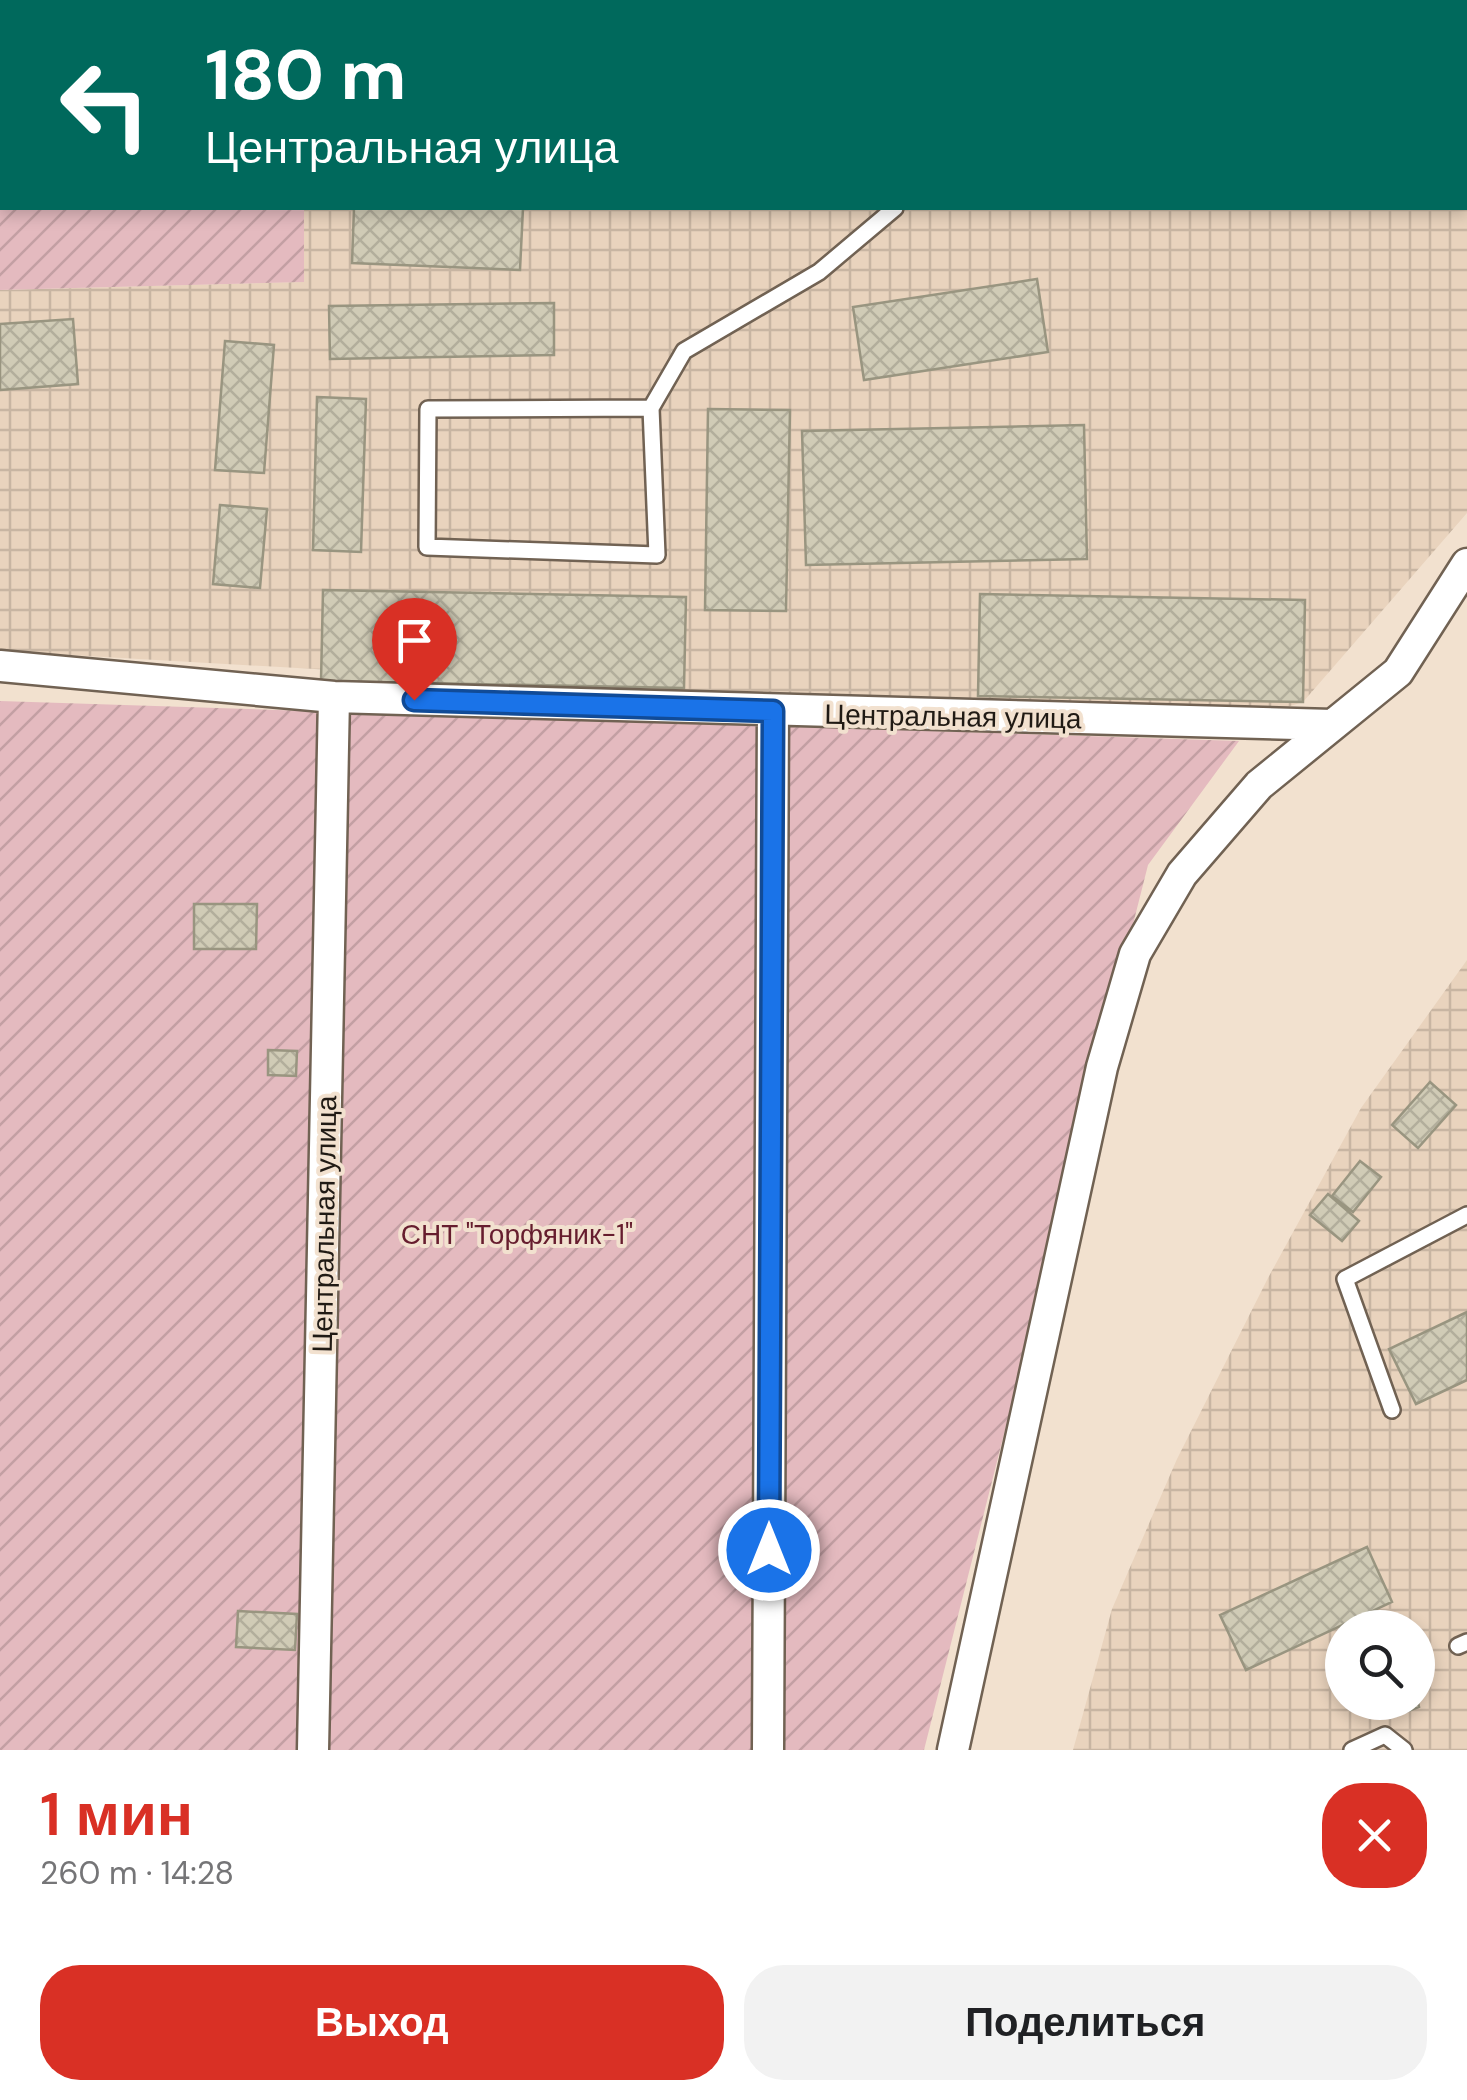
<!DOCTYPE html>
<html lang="ru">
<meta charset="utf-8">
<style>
body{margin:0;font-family:"DM Sans",sans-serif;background:#f2f2f2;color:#202124;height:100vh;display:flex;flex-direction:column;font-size:38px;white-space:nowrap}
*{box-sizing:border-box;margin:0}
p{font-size:32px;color:#757577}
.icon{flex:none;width:55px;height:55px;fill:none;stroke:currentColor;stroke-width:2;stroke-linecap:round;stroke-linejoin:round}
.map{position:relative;height:1750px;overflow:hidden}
.drawer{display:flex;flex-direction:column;background:#fff;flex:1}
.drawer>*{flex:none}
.guide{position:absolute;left:0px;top:0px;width:1468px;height:210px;box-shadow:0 5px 15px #0003;background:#00695c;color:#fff;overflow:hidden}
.controls{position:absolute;left:1325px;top:1610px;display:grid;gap:20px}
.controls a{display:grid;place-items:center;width:110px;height:110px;border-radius:50%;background:#fff;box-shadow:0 5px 15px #0003;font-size:50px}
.pin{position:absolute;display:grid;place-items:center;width:85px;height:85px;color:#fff;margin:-102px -42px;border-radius:50% 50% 50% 0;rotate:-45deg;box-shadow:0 0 10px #0007}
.pin .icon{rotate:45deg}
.me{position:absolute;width:110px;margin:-55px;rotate:0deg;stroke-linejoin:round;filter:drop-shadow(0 0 8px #0008)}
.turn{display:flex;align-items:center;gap:35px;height:210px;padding:0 40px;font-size:45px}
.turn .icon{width:130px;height:130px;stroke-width:2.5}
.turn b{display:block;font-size:70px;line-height:85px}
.round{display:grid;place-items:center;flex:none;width:105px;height:105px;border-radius:40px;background:#f2f2f2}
.headline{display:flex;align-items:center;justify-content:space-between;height:170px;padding:0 40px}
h1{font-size:60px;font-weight:600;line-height:75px;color:#d93025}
.button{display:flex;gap:20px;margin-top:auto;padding:20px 40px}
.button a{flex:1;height:115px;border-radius:40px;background:#d93025;color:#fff;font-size:40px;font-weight:600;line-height:115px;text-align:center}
.button a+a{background:#f2f2f2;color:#202124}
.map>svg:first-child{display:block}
.industrial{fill:url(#industrial-grid);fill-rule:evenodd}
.garden{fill:url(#garden-furrows)}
.building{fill:url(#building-cross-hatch);stroke:#999580;stroke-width:2.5}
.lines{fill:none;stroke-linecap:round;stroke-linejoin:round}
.service-casing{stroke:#716253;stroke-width:20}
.minor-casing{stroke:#716253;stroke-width:35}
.service{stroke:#fff;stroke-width:15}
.minor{stroke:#fff;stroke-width:30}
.route-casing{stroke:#114b97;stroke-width:25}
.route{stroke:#1a73e8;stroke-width:18}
.labels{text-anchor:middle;stroke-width:8;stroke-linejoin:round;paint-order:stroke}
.street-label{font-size:28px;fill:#201a14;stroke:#f2e1cf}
.park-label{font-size:28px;fill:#661d2e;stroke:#f2e1cf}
</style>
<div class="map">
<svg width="1467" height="1750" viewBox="0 0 1467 1750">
<defs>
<pattern id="industrial-grid" width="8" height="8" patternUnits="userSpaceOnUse" patternTransform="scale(2.5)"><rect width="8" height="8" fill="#e9d3bd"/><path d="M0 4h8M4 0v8" fill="none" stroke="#c8b5a2"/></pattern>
<pattern id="garden-furrows" width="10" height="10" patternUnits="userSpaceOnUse" patternTransform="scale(2.5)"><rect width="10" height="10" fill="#e4babf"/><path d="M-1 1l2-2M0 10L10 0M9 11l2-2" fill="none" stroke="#c39fa3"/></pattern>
<pattern id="building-cross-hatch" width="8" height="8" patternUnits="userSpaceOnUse" patternTransform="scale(2.5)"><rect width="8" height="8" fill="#d0cbb6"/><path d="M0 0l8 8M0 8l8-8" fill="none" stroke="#b2ae9c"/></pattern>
</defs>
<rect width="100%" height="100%" fill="#f2e1cf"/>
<!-- industrial -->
<path class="industrial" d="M306,0H903L306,2Z
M1467,63V513L1303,702L1240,722L0,651V290L303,282L304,208H1465Z
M1467,960V1750H1073L1112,1609L1177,1459L1268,1278L1361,1108ZM1342,1628H1418V1702H1342Z"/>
<!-- garden -->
<path class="garden" d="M0,0H306L2,2V208H304V282L0,290Z
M929,0H1467V45L1465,2Z
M0,701L1239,741L1148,865L924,1750H0Z"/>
<!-- building -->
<path class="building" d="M362,0H531L362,2Z
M756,0H809V2H756Z
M354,208H523L520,270L352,263Z
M1037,279L1048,352L864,380L853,307Z
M554,303V355L330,359L329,306Z
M73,319L78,384L0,390V324Z
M225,341L274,345L264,473L215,470Z
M317,397L366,399L361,552L313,550Z
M708,409L790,410L786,611L705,610Z
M1084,425L1087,559L806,565L802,431Z
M220,505L267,509L260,588L213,584Z
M323,590L686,597L684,688L321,681Z
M980,594L1305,600L1303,702L978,696Z
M194,904H257L256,949H194Z
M268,1050L297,1051L296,1076L268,1075Z
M1430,1082L1456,1105L1418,1148L1392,1125Z
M1360,1161L1381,1177L1353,1212L1332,1196Z
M1328,1194L1359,1221L1342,1241L1310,1215Z
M1467,1312V1380L1416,1404L1389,1349Z
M1367,1547L1392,1602L1246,1670L1220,1615Z
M238,1611L297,1614L295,1650L236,1647Z
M1390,1702H1418L1419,1707L1395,1716Z"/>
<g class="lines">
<!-- service casing -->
<g class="service-casing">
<path id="service" d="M651,408L428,409L427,547L657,555L651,408L684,351L819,272L895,208
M1392,1410L1345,1279L1467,1215
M1458,1646L1467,1642
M1352,1750L1385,1735L1404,1750"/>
</g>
<!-- minor casing -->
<g class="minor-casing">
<path id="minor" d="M284,0V2
M40,2V0
M874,2V0
M0,114H2
M1465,114L1467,113
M0,666L334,697L1332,725
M313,1750L334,697
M768,1750L773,711
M953,1750L1102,1067L1135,954L1182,874L1259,785L1398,672L1467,564"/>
</g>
<!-- service -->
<use href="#service" class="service"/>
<!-- minor -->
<use href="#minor" class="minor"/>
</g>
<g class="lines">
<!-- route casing -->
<g class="route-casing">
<path id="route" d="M414,700L773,711L769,1550"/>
</g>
<!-- route -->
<use href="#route" class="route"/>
</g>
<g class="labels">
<!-- street labels -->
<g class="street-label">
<text transform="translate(953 716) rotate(1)" y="10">Центральная улица</text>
<text transform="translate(324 1224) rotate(-89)" y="10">Центральная улица</text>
</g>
<!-- park labels -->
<g class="park-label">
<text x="517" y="1244">СНТ "Торфяник-1"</text>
</g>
</g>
</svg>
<div class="controls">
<a><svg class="icon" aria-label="search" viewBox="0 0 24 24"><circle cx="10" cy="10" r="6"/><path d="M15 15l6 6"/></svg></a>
</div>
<div class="pin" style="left:414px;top:700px;background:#d93025"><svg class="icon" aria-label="arrive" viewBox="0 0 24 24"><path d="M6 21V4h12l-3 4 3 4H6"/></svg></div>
<svg class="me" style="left:769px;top:1550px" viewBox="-20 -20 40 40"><circle r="17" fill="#1a73e8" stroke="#fff" stroke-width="3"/><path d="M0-11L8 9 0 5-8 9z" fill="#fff"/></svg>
<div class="guide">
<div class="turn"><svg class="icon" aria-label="left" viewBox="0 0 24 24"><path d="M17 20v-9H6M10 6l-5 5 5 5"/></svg><div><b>180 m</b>Центральная улица</div></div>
</div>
</div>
<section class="drawer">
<div class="headline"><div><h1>1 мин</h1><p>260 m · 14:28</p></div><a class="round" style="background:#d93025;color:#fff"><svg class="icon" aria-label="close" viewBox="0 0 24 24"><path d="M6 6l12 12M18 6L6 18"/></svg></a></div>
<div class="button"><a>Выход</a><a>Поделиться</a></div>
</section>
